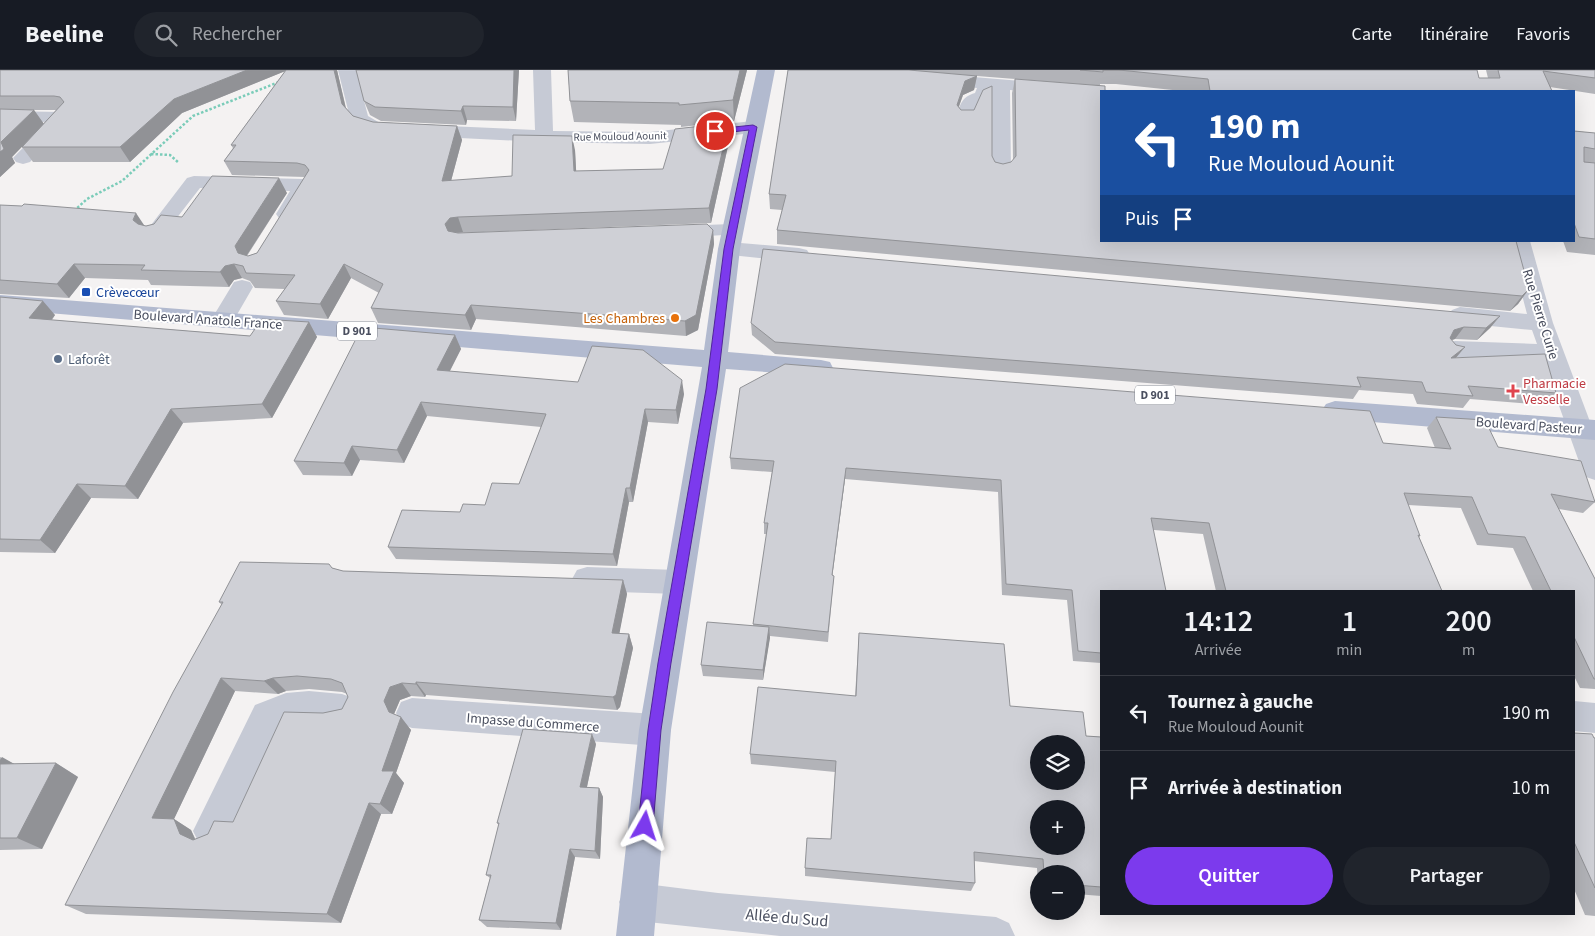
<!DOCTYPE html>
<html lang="fr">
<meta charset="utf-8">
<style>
body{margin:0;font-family:"Source Sans 3",sans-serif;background:#20242c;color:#f1f3f6;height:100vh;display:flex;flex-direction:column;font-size:19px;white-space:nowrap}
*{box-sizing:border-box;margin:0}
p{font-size:16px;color:#9ea1a6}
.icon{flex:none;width:28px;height:28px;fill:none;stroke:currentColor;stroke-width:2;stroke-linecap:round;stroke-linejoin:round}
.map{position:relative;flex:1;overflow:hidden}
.side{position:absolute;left:1100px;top:520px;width:475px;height:325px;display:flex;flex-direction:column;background:#171b24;border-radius:0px;box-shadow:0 5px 20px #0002}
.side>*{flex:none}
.guide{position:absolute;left:1100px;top:20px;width:475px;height:152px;border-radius:0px;box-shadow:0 5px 20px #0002;background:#1a4fa0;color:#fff;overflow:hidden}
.fabs{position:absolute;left:1030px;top:665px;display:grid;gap:10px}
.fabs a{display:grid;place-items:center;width:55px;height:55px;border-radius:50%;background:#171b24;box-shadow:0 5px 20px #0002;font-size:25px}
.pin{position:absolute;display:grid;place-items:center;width:42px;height:42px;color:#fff;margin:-21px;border:2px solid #fff;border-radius:50%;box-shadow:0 1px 5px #0007}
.me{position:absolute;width:55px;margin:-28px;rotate:6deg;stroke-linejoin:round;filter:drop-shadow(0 0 4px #0008)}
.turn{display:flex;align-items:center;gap:18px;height:105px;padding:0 25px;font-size:22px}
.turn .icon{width:65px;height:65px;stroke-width:2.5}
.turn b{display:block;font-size:35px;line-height:42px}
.then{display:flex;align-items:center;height:48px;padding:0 25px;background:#0003;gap:10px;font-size:19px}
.eta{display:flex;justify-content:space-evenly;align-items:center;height:85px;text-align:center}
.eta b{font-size:30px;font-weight:600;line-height:35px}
.action{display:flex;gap:10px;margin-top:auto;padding:10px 25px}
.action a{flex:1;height:58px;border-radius:30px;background:#7c3aed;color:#fff;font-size:20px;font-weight:600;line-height:58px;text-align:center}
.action a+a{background:#20242c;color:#f1f3f6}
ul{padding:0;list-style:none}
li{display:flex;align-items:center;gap:15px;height:75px;padding:0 25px;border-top:1px solid #363941}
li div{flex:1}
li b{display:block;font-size:19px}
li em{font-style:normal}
header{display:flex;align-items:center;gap:30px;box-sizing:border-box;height:70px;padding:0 25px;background:#171b24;border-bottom:1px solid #363941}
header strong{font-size:24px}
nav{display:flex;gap:28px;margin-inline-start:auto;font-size:18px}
.search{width:350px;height:45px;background:#20242c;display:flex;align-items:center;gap:12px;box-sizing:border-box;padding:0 18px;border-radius:28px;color:#9ea1a6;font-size:19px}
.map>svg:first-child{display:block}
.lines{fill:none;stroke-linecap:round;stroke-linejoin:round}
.path{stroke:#7bccb9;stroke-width:2.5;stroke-dasharray:2.5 2;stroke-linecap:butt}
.minor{fill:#c6cad5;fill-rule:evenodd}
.major{fill:#b2bacf;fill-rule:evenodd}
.wall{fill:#b2b3b8;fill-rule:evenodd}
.shaded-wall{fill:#919296}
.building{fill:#cfd0d6;stroke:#919296;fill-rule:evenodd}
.route{fill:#7c3aed;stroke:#51269a}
.transit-dot{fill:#1a4fb4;stroke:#fff;stroke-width:2}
.food-dot{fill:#e8710a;stroke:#fff;stroke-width:2}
.service-dot{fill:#5c6f8a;stroke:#fff;stroke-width:2}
.health-dot{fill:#e0444e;stroke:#fff;stroke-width:2}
.labels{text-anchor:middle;stroke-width:4;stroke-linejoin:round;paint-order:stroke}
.far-street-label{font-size:11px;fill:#4a4f5f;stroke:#fff}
.shield{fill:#fff;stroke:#80848f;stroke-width:1}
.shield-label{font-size:12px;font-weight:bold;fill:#4a4f5f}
.transit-label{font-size:14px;fill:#164399;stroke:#fff;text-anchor:start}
.street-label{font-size:14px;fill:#4a4f5f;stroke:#fff}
.food-label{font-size:14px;fill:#c56008;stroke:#fff;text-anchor:end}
.service-label{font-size:14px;fill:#4e5e75;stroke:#fff;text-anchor:start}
.health-label{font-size:14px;fill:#be3a42;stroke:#fff;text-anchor:start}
.near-street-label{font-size:16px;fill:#4a4f5f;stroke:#fff}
</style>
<header>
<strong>Beeline</strong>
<div class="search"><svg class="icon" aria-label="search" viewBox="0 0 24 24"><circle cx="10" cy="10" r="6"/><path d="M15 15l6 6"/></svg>Rechercher</div>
<nav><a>Carte</a><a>Itinéraire</a><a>Favoris</a></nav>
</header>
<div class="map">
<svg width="1595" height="866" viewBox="0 0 1595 866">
<rect width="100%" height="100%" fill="#f4f2f2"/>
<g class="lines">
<!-- path -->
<path class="path" d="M151,84L170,85L179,93
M74,141L87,129L122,111L193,46L279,12"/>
<!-- minor -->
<path class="minor" d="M338,0H356L368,46L380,53L535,60L533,0H551L553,61L650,62L753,51L760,53L762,57L760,61L753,63L650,74L543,72L379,64L359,58L350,48Z
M938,4L1101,18L1109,21H1101V28L1010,20L1011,101L1008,105L1001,107L994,105L991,101L992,23L988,30L979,33L971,52L965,53L959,52L956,48C960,35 961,27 975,23L977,18L932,13L929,9L932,5Z
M0,41L63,42L69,43L72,47L30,92L23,94L16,92L13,88L48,52L0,51Z
M194,106L304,109L311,111L314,115L293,148L286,150L279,148L276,144L290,121L200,118L162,167L155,169L148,167L144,163L148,159L187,108Z
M732,154L739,156L742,160L739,164L677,168L670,166L666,162L670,158L677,156Z
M1508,171H1530L1553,253L1595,365V410L1586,407L1582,400L1543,291L1455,287L1447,285L1443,279L1447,273L1455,271L1537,274L1532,260L1460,253L1452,250L1448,245L1452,240L1460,237L1527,244Z
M729,172L799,178L807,180L810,185L807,190L799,192L721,184L718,179L721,174Z
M242,210L250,212L253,217L231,255L223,258L215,255L211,250L231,217L234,212Z
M587,497L678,500L688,503L693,512L688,521L678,524L587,521L577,518L572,509L577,500Z
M309,621L342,624L353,628L358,639L353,650C329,659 303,646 279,657L223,773L211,779L199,773L193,761L255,635L286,623Z
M412,628L655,644L667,649L671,660L667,671L655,676L412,658L401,654L396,643L401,632Z
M1574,631L1595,633V663L1574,661Z
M638,813L718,823L996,847L1009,853L1015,866H780L638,851L625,845L619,832L625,819Z"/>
<!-- major -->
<path class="major" d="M757,0H775L740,179L728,282L821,290L830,292L833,298L830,304L821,306L726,299L671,660L654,866H616L639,660L702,297L0,239V225L704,280L718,179Z
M1335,331L1595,350V370L1335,349L1326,346L1322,340L1326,334Z"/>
</g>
<!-- wall -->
<path class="wall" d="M0,0H337L346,38L353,46L373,52L457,56L462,70L451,111L512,106L575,80L576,101L663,99L729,53L730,67L711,153L456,163L713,160L714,174L698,260L686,266L476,249L471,260L378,253L371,238L379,223L351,208L328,249L284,245L276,231L285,219L255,218L250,211L242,208L234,210L229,217L151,215L148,210L85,208L69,228L0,224V135L146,156L182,147L287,123L247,186H248L257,183L305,107L232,105L224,91L233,78L231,75L285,1L182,43L130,92H33L22,77L56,40H34L44,54L12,87L15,93L0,107Z
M356,0H519L516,51L467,50L466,55L381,51L370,45L364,31Z
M568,0H747L734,51L681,57V55L574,52L570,31Z
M788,0H1477L1479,8H1488L1486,0H1595V24L1550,17L1552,21H1182L1116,14H1100L1101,171L1529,219L1518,234L1510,241L777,174V160L782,140L770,139L769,124ZM977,6L1015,9L1012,23L1013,91L1011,92L1003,94L995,92L959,37L963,25L974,20Z
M1574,61L1595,63V185L1567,182L1563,171H1574Z
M0,227L55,245L52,250L250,266L309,252L317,267L272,348L183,353L138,429L91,428L55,483L0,482Z
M1500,246L1490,258L1477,270L1455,269L1452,270L1456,288L1556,323L1545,335L1470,329L1463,338L1417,334L1413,324L1359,320L1353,329L775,284L752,265L751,253Z
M455,265L461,279L450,301L684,324L678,354L648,352L633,432H629L617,496L396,489L388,477L460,442L485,435L519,414L541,357L427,346L404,393L360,390L352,406L303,405L294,391Z
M1436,347L1498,377L1595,432L1583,443L1559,439L1595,509V619L1580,618L1574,606V521H1533L1513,478L1477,475L1461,438L1408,435L1420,466L1419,467L1442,521H1216L1203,464L1154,460L1101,521V593L1073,591L1067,530L1002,525L998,422L845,409L832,506H834L833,516L828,572L770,566L763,610L703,606L701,595L753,556L767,464H764V453L772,402L731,399L730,388L1383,373L1435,378L1427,358Z
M332,498L343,501L623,510L627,524L619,563L629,564L633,578L620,637L617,640L426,625L425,627L411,626L400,630L394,644L411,660L396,703L404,713L392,744H381L341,853L86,844L65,835L222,535L219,532ZM309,619L342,622L347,624L348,627L342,639L323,643L233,752L196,770L191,760L174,749L235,621L278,624L286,621Z
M859,563L1010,636L1086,666L1101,667V826L1076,824V804H1039L1038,820L1037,798L974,791L975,813L971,821L805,806V798L831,769L835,702L751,694L750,684L855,626Z
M1574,663L1595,668V846L1585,845L1574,819Z
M596,674L587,717L599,718L603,727L600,789L575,787L561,860L487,857L479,850L490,808L486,805L499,755L497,753Z
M0,687L14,694L56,693L78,707L42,779L0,780Z"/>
<!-- shaded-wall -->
<path class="shaded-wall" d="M247,0H288L182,43L130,92L120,77L174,29Z
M334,0H337L348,48L342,34Z
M514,0H519L516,51L513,37Z
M740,0H747L734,51L733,30Z
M977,6L974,20L963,25L954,49L957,35L965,11Z
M463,36L467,50L466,55L461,41Z
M34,40L44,54L12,87L15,93L0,107V82L1,72Z
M729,53L730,67L711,153L709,138Z
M457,56L462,70L447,126L442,111Z
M572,66L575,80L577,116L574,101Z
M279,108L287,123L243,191L238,183L235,176Z
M136,143L146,158L143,164L133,150Z
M458,147L463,162L455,163L450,169L445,154L450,148Z
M713,160L714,174L698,260L686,266L685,251Z
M74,194L85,208L69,228L57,214Z
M234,194L242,208L234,210L229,217L220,202L225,196Z
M344,194L351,208L328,249L320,234Z
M1529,219L1518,234L1510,241L1522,226Z
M43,231L55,245L42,262L29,248Z
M471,235L476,249L471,260L465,245Z
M1500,246L1490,258L1477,270L1486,258Z
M309,252L317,267L272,348L262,334Z
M1464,257L1455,269L1445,272L1454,260Z
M455,265L461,279L443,314L437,300Z
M1465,277L1455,289L1451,288Z
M682,310L684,324L678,354L676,340Z
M421,332L427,346L404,393L397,380Z
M171,339L183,353L138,429L125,416Z
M645,339L648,352L633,432L630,418Z
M352,376L360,390L352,406L344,393Z
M846,398L845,409L831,516L832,505Z
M77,414L91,428L55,483L40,470Z
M626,418L629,432L617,496L613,484Z
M623,510L627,524L617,576L612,563Z
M769,557L770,568L763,610V600Z
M629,564L633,578L620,637L617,640L613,627Z
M221,608L235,621L174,749L191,760L197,774L152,748Z
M273,608L286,621L278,624L264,611Z
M416,612L426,625L425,627L416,614Z
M402,613L411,626L400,630L394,644L399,653L401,647L411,660L396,703L404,713L392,744L380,734L384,631L390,617Z
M592,664L596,674L585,726L580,717Z
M2,687L25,700L0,695V690Z
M56,693L78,707L42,779L17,768Z
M599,718L603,727L600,789L595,781Z
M369,733L381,744L341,853L327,844Z
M570,779L575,787L561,860L556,853Z"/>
<!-- building -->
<path class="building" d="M0,0H247L174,29L120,77H22L64,32L60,27L54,26H0Z
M286,0H334L342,34L353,46L373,52L457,56L442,111L512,106L513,65L572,66L574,101L663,99L675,59L729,53L709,138L458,147L450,148L445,154L448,161L458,163L707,154L713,160L696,245L685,251L471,235L465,245L371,238L383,214L344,194L320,234L276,231L295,205L246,203L243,196L234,194L225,196L220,202L141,200L145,195L74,194L57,214L0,210V135L22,136L24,134L136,143L133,150L138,154L146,156L154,154L161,145L182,147L212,106L279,108L235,176L238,183L248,186L257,183L309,100L305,95L297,93L224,91L236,75H231Z
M356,0H514L513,37L463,36L461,41L375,37L364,31Z
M568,0H740L733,30L679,35V33L570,31Z
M788,0H909L977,6L965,11L957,35L961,40H974L983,20L992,16V86L995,92L1003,94L1011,92L1016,86L1015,9L1105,16V21H1101V171H1516L1529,219L1522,226L777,160L786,125L769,124Z
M1080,0H1477L1479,8H1500L1498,0H1595V8L1543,1L1552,21H1210L1208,9L1119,0H1103V2Z
M0,39L34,40L1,72L4,79L0,82Z
M1574,61L1595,63V79L1584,77V92L1595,93V169L1579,167L1574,153Z
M763,179L1500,246L1486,258L1464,257L1454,260L1450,268L1456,275L1465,277L1451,288L1545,284L1556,323L1468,316L1473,326L1426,322L1422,312L1357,307L1361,317L775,272L751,253Z
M0,227L43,231L29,248L250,266L262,249L309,252L262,334L171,339L125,416L77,414L40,470L0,469Z
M362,257L455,265L437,300L578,312L592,276L643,280L682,310L676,340L645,339L630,418H626L613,484L388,477L402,440L460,442L463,434L485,435L492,413L519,414L546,344L421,332L397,380L352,376L344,393L294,391Z
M785,294L1370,341L1383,373L1451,379L1436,347L1485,350L1498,377L1581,391L1595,432L1551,424L1595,509V609H1594L1574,567V521H1551L1525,467L1488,464L1472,427L1404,423L1420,466L1418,465L1442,521H1226L1209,453L1151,448L1166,521H1101V583L1078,581L1072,520L1006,514L1001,410L846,398L832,505L834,506L828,562L753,554L768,453H764L774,391L730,388L740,318Z
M240,492L329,494L332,498L343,501L623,510L612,563L629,564L616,625L613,627L416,612V614L402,613L390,617L384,631L389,642L401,647L382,701H394L380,734L369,733L327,844L65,835L173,622L223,532H219ZM297,606L331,609L342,613L348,627L342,639L323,643L284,642L233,752L214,751L208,764L193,770L180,764L174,749L152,748L221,608L264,611L273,608Z
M707,552L769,557L763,600L701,595Z
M859,563L1004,574L1010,636L1083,642L1086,666L1101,667V817L1076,815V804H1044L1043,789L974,782L975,813L805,798L807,768L831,769L836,691L750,684L758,617L856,626ZM1039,674H1076V711H1039ZM1039,739H1076V776H1039Z
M523,659L592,664L580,717L599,718L595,781L570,779L556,853L479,850L491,805H486L499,753H497Z
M1574,663L1592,664L1594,668H1595V818L1574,772Z
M56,693L17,768H0V694Z"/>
<!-- route -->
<path class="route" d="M753,55L757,57L733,179L717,319L671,593L661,660L653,756L650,761L645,763L640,761L638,756L648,660L658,593L706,319L724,179L749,60L715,64L711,61L715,59Z"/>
<!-- markers -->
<rect class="transit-dot" x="81" y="217" width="10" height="10" rx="2.5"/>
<circle class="food-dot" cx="675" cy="248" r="5"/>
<circle class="service-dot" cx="58" cy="289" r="5"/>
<path class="health-dot" d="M1510.5 313.5h5v5h5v5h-5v5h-5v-5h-5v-5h5z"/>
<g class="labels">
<!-- far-street labels -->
<g class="far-street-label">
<text transform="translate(620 66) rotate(-1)" y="4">Rue Mouloud Aounit</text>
</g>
<!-- shield labels -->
<g class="shield">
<rect x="337" y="251.5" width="40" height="19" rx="4"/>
<rect x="1135" y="315.5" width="40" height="19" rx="4"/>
</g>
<g class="shield-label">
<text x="357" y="265">D 901</text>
<text x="1155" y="329">D 901</text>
</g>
<!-- transit labels -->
<g class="transit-label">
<text x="96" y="227">Crèvecœur</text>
</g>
<!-- street labels -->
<g class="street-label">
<text transform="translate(1541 244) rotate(73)" y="5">Rue Pierre Curie</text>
<text transform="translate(208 249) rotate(4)" y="5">Boulevard Anatole France</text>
<text transform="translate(1529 355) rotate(4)" y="5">Boulevard Pasteur</text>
<text transform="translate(533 652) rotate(4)" y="5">Impasse du Commerce</text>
</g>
<!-- food labels -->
<g class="food-label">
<text x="665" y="253">Les Chambres</text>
</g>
<!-- service labels -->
<g class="service-label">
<text x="68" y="294">Laforêt</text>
</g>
<!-- health labels -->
<g class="health-label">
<text x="1523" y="318">Pharmacie<tspan x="1523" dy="16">Vesselle</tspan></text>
</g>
<!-- near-street labels -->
<g class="near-street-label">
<text transform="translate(787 847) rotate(5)" y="6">Allée du Sud</text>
</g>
</g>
</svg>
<div class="fabs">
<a><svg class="icon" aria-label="layers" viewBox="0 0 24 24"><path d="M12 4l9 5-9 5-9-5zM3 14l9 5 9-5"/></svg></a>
<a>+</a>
<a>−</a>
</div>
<div class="pin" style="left:715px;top:61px;background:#d93025"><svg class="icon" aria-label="arrive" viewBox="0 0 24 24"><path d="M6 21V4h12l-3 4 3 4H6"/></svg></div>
<svg class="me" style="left:645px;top:756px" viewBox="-20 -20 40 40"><path d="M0-17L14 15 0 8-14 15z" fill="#7c3aed" stroke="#fff" stroke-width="4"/></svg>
<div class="guide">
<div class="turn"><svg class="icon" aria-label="left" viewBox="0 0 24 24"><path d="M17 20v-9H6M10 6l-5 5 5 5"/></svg><div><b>190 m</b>Rue Mouloud Aounit</div></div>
<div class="then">Puis<svg class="icon" aria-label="arrive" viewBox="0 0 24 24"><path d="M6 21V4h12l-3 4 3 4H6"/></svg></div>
</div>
<section class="side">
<div class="eta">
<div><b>14:12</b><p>Arrivée</p></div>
<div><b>1</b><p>min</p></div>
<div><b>200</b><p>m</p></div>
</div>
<ul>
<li><svg class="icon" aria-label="left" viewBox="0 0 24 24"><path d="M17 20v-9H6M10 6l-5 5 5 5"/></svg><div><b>Tournez à gauche</b><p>Rue Mouloud Aounit</p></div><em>190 m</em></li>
<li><svg class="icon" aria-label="arrive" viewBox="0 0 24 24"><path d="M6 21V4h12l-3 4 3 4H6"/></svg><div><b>Arrivée à destination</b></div><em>10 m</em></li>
</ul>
<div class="action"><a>Quitter</a><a>Partager</a></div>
</section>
</div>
